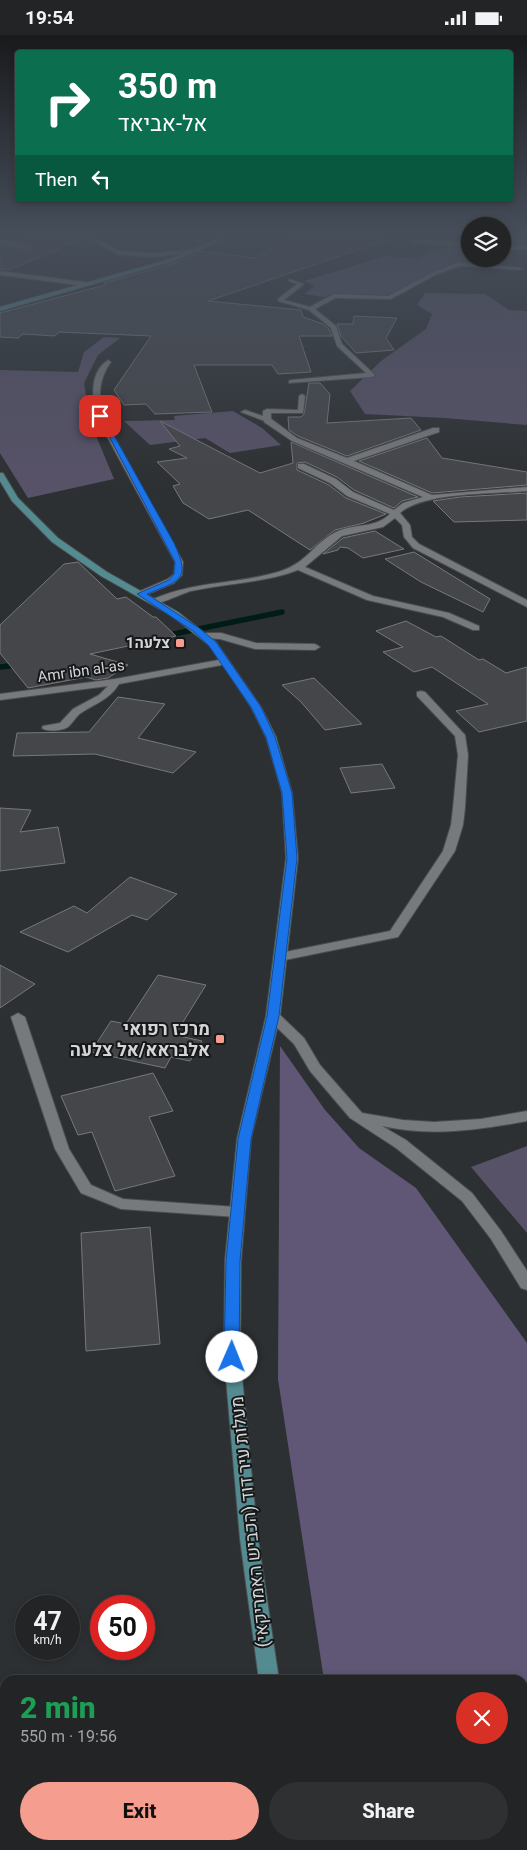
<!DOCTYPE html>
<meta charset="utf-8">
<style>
body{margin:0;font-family:Roboto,Heebo,sans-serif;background:#2e3032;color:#f1f3f6;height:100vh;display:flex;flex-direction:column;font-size:19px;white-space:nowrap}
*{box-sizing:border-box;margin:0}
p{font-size:16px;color:#a2a4a7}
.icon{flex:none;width:28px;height:28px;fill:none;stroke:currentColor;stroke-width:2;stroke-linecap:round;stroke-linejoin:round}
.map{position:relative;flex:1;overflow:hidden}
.side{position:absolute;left:0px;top:1640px;width:528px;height:175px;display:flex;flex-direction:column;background:#222426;border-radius:15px 15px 0 0;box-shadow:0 2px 8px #0003,0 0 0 1px #3f4143}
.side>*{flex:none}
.guide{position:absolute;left:15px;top:15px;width:498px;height:152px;border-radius:5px;box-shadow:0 2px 8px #0003,0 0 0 1px #3f4143;background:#0b6e4f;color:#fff;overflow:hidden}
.controls{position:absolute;left:461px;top:182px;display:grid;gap:10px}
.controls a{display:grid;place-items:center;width:50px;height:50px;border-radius:50%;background:#222426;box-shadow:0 2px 8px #0003,0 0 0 1px #3f4143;font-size:25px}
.speed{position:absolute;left:15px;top:1560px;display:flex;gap:10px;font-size:25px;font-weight:700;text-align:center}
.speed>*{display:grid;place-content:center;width:65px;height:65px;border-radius:50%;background:#222426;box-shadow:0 2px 8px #0003,0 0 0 1px #3f4143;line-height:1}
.speed small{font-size:12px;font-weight:400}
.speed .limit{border:8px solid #d22;background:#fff;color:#111}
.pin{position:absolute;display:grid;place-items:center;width:42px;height:42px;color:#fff;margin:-21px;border-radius:10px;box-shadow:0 2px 8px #0006}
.me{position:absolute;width:55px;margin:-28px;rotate:1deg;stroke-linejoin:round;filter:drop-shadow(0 0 4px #0008)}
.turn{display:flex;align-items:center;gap:18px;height:105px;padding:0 20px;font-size:22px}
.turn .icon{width:65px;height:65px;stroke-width:2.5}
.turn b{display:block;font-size:35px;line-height:42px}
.then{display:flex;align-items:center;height:48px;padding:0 20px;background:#0003;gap:10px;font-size:19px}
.round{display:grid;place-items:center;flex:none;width:52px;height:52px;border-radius:26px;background:#2e3032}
.head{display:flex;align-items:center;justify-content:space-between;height:85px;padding:0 20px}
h1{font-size:30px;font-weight:800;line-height:38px;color:#1e9e55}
.primary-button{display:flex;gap:10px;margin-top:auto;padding:10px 20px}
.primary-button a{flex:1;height:58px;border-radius:30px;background:#f59d8f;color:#111;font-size:20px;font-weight:800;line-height:58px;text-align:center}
.primary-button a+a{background:#2e3032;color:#f1f3f6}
.status{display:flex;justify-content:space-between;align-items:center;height:35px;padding:0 25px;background:#222426;direction:ltr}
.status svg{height:14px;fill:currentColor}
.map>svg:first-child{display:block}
.green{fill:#585268}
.forest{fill:#605777}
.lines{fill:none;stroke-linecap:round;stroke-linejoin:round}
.stream{stroke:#001c15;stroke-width:5.5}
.building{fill:#45464a;stroke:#77787b}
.lane-casing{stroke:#4a4d4f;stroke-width:2}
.street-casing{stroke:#4a4d4f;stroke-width:2}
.secondary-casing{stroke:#4a4d4f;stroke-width:2}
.lane{fill:#777a7c;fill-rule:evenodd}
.street{fill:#777a7c;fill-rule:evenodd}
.secondary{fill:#548b91;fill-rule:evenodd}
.route{fill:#1a73e8;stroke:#114b97}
.poi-dot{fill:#f59d8f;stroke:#161819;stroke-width:2}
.labels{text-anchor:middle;stroke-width:4;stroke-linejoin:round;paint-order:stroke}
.far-poi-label{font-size:15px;font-weight:bold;fill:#d4d5d7;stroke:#161819;text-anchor:end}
.far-street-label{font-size:15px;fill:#d4d5d7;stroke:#161819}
.poi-label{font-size:18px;font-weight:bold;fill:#d4d5d7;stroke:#161819;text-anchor:end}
.street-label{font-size:18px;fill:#d4d5d7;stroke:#161819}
</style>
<div class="status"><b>19:54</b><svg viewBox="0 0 49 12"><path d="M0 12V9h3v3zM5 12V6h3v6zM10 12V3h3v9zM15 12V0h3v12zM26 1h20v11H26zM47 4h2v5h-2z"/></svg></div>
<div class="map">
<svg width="527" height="1815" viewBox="0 0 527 1815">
<rect width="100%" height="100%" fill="#2d3032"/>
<!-- green -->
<path class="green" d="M503,198H527V209L503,208Z
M450,211L470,213V224H496L454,227L385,261L332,259L324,262L304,259L315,251L304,246L385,221L416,223L433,215Z
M425,258L485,259L509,275L527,276V390L445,383L365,379L350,356L381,326L426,294L432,279L417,270Z
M104,302L120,303L98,320L84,348L90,386L114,444L28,463L0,418V335L78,337L84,317Z
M233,376L262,393L281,410L230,418L205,403L150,410L124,386L175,385L174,381Z
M527,1111V1198L471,1132Z"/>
<!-- forest -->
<path class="forest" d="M280,1011L325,1075L359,1113L416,1153L527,1308V1815H350V1810H522V1645H324L278,1344Z"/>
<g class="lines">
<!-- stream -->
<path class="stream" d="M164,601L282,577
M0,632L20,630"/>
</g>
<!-- building -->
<path class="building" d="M42,198H77L84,203L9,235L0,234V210L28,216L32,212L30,210L16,206Z
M300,198L387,205L208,266L301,275L303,282L323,289L329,294L332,301H299L311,337L278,339L272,330H194L212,377L155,379L146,369L124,370L114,355L151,301L59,297L55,301L23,299L18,303L0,302V278L105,250L104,248L175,228L203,216L254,223Z
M354,281L397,283L386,303L394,315L356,318L341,301L337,289H353Z
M309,348H320L330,359L327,388L411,383L421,395L347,421L298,401L289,395L288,382H301L304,379Z
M160,386L260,438L293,428L291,407L418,462L402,466L394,473L354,455L337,442L305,427L297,428V435L329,450L346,463L386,479L364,488L335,495L310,515L248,475L209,484L183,468L173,451L180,449L157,427L187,423L169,414L180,411Z
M427,403L442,423L527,437V450L432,458L359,426Z
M527,458V485L454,487L433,466L460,462Z
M375,496L404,514L363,523L348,513L340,512L338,515L323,519L343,503Z
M414,517L490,564L483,577L421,547L385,524Z
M78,527L117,564L126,562L153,582H156L176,601L90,619L128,630L108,643L96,645L86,642L28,653L0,618V590L64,529Z
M406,586L436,602L441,601L479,625L483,624L506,638L527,632V686L479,697L456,676L488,669L432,632L414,637L383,617L403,612L376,596Z
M314,643L362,689L325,695L301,667L282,650Z
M118,662L165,669L138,703L196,717L173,738L95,719L13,721L17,698L89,697Z
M382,729L395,753L351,758L340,733Z
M0,773L31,775L20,797L58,792L65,828L0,836Z
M130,842L177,859L147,885L132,880L68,917L20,897L74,871L87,878Z
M0,930L35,949L0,973Z
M158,940L206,950L175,1000L202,1006L190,1026L171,1022L165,1033L91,1017L111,986L126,989Z
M153,1038L173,1076L149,1082L175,1141L115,1156L92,1097L78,1100L61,1061Z
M150,1192L160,1309L86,1316L81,1198Z"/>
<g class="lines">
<!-- lane casing -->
<g class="lane-casing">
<path id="lane" d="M0,236L85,247L88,249L85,251L0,240Z
M302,359L305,361L303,378H271V385L267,387L241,377L245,375L263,381V376L267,374L298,375L299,361Z
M18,978L25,982L69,1114L91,1150L123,1164L237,1172L242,1173L245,1177L242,1181L237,1182L121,1174L81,1158L55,1114L11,982Z"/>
</g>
<!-- street casing -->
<g class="street-casing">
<path id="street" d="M79,198H86L120,216L154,218L197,214L200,216L154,222L119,220Z
M0,204L29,211L30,212L27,214L0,208Z
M414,204L470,209V213L412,207Z
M527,210V214L502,215V211Z
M459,227L523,233L520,235L460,231L435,240L391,264L335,263L315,274L336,291L342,309L375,340L372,342L289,348V346L291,345L366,338L337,311L331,293L309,275L278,266V264L297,249L289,246V244L304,249L284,265L310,272L334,259L388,261L431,238Z
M108,325L111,327C98,345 98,362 104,383L183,527L182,540L174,548L141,562L137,559L138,557L168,544L174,539L175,527L97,383C92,364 89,337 108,325Z
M264,383H270L297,403L347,423L433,393H439V397L354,426L432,460L527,452V456C495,459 423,457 400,478L410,490L412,502L419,509L527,565V572L413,513L404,502L402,490L395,483L383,492L342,501L305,532L373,561L449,578L479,591V595H473L443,582L367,565L298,535C264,548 227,548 191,556C180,559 160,570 151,569V565C196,545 237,550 281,536C308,527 314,508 336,497C355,488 374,494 390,479L347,461L330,448L298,433V429H304L336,444L353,457L394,475L403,468L423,462L292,406L264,387Z
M204,598H221L256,608L315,609L320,612L315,615L255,614L220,604L201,603V599Z
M224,624L227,625V629L119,649C109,665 96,668 81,678C76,681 73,688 68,692C62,696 47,697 42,693L43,691L60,688L73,674L99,660L108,651L0,665V659L115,644Z
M421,656L425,657L465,700L468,720L465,773L463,790L455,816L398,902L280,926L276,925L274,922L276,919L280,918L390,896L443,816L451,790L453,773L458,720L455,701L417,661V657Z
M273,977L278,978L304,1003L320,1030L362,1078L403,1085L434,1087L481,1084L527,1076V1086C479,1095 430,1102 382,1091L406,1105L472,1158L501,1196L527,1236V1255L521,1253L491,1204L462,1166L396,1113L350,1083L310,1036L294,1009L268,984L266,981Z"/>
</g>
<!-- secondary casing -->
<g class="secondary-casing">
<path id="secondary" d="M222,198H228L214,209L174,226L0,276V272L170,224L210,207Z
M0,438H3L18,463L58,503L107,537L178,577L216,607L261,672L276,702L292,758L298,823L280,981L251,1104L241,1226L240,1321L258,1504L279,1645H259L240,1504L224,1321L225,1226L237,1104L266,981L286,823L282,758L266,702L251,672L210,611L172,581L101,541L52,507L12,466L0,446Z
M286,1810H308L309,1815H287Z"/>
</g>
<!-- lane -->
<use href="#lane" class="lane"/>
<!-- street -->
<use href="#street" class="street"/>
<!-- secondary -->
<use href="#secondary" class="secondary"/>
</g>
<!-- sky -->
<linearGradient id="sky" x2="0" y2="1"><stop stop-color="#191a1c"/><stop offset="0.44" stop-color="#464e5a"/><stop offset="1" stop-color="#464e5a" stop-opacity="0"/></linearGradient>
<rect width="527" height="452" fill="url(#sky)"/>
<!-- route -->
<path class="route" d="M98,380L103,381L174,508C191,545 181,545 147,559L199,593L216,607L261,672L275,702L292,758L297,823L279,981L251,1104L240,1226L239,1322L237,1326L232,1328L226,1326L224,1322L226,1226L238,1104L267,981L287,823L282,758L266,702L251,672L209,611L193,596L137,559L169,545L174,539L175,527Z"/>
<!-- markers -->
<g class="poi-dot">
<rect x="175" y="603" width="10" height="10" rx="2.5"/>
<rect x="215" y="999" width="10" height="10" rx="2.5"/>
</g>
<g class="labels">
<!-- far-poi labels -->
<g class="far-poi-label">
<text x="170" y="613">צלעה1</text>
</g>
<!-- far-street labels -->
<g class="far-street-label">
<text transform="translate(81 636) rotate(-8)" y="5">Amr ibn al-as</text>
</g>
<!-- poi labels -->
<g class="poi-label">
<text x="210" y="1000">מרכז רפואי<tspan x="210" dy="21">אלבראא/אל צלעה</tspan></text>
</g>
<!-- street labels -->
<g class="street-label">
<text transform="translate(250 1487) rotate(-96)" y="6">מעלות עיר דוד (הכביש האמריקאי)</text>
</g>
</g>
</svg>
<div class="controls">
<a><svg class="icon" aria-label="layers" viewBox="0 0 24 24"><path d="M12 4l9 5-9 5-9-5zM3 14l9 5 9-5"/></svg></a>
</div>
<div class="speed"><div>47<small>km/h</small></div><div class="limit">50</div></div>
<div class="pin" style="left:100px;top:381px;background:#d93025"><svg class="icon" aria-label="arrive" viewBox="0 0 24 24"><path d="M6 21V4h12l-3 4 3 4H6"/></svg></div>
<svg class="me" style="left:232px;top:1322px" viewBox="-20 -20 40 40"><circle r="19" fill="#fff"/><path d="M0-13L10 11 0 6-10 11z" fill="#1a73e8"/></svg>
<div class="guide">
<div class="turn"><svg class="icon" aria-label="right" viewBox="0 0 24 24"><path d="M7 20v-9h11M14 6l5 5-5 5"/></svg><div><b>350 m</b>אל-אביאד</div></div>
<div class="then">Then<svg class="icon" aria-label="left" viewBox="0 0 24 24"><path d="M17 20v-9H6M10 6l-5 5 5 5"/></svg></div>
</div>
<section class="side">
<div class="head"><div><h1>2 min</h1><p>550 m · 19:56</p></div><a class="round" style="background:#d93025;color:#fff"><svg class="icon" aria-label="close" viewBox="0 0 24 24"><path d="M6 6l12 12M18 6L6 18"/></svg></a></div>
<div class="primary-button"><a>Exit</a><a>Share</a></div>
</section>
</div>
